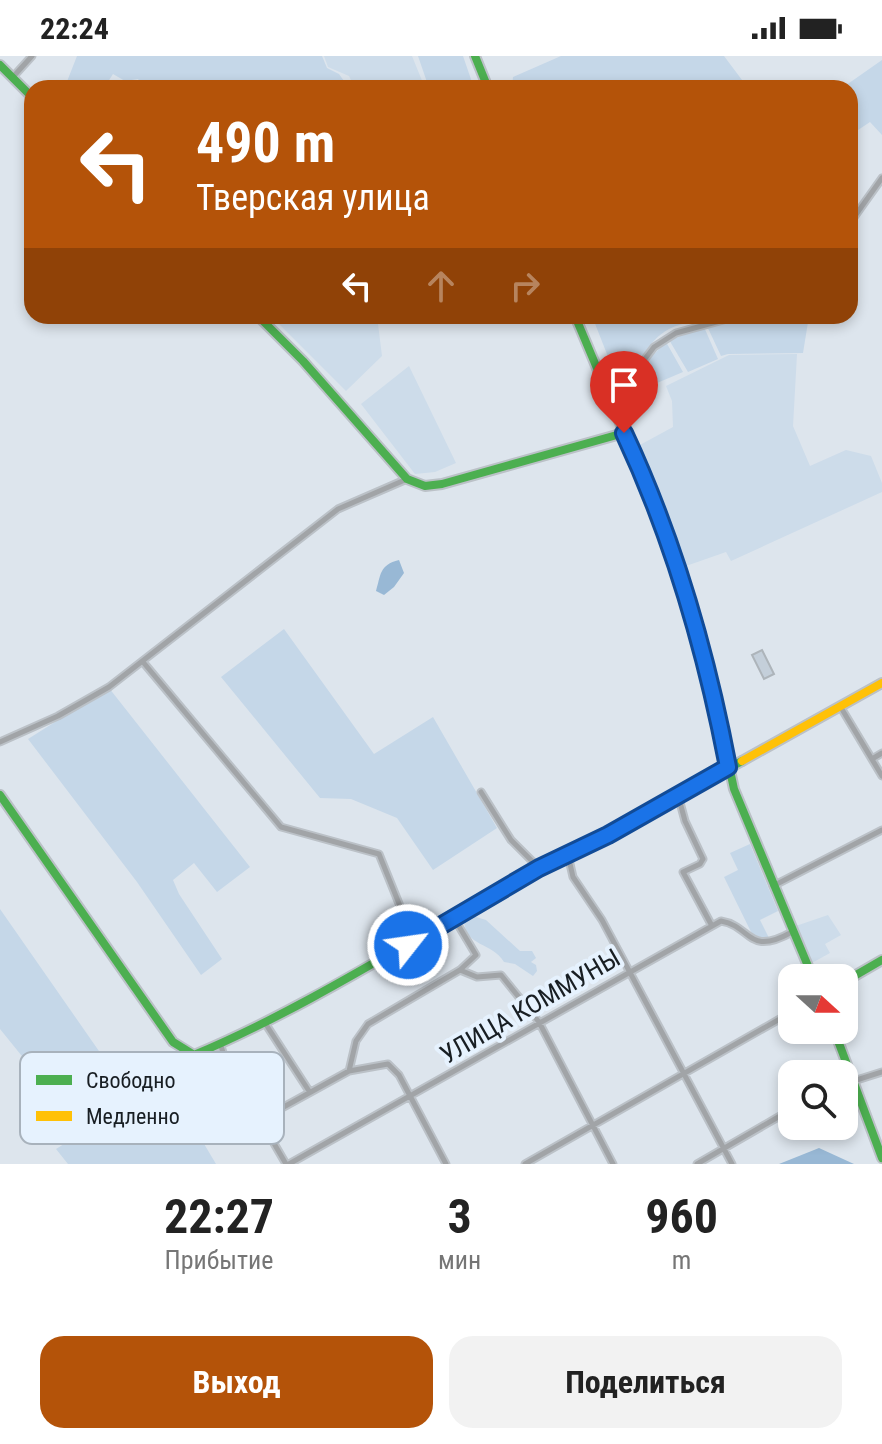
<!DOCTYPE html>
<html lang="ru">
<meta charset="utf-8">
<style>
body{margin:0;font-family:"Roboto Condensed",sans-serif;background:#f2f2f2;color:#222;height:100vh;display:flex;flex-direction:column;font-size:30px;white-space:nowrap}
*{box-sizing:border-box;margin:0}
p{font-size:26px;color:#767676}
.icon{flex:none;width:44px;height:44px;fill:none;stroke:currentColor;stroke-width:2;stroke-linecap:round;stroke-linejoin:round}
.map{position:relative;height:1108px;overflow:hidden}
.sheet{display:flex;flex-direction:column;background:#fff;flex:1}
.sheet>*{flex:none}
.top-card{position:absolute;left:24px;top:24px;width:834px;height:244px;border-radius:24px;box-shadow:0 4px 12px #0003;background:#b45309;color:#fff;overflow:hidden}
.needle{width:52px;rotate:111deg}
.buttons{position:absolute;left:778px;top:908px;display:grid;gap:16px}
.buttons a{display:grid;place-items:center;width:80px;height:80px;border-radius:16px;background:#fff;box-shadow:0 4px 12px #0003;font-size:40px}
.pin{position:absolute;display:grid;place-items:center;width:68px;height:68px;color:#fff;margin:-82px -34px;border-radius:50% 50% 50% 0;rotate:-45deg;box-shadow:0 0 8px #0007}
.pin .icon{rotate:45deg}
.me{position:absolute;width:88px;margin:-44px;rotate:60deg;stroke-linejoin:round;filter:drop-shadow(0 0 6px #0008)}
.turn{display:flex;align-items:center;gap:28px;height:168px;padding:0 40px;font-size:36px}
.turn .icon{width:104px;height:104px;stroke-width:2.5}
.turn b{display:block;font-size:56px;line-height:68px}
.lanes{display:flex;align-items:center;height:76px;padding:0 40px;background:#0003;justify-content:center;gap:40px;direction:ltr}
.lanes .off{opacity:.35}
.eta{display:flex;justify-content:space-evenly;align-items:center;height:136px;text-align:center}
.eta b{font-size:48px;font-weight:700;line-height:56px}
.button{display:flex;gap:16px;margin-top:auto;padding:16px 40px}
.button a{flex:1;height:92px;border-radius:24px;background:#b45309;color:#fff;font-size:32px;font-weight:700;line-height:92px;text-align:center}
.button a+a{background:#f2f2f2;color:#222}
.status{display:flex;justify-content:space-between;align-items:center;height:56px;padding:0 40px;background:#fff;direction:ltr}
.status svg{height:22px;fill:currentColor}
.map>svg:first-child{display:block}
.built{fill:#cddcea}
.green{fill:#c5d7e8}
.water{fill:#98b8d5}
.building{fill:#c4cfda;stroke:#adb4ba;stroke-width:2}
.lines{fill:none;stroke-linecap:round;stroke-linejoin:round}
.street-casing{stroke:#bbc1c7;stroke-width:9}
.fast-casing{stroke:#bbc1c7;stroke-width:12}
.slow-casing{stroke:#bbc1c7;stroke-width:12}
.street{stroke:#a1a4a7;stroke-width:5}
.fast{stroke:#4caf50;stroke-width:8}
.slow{stroke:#ffc107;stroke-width:8}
.route-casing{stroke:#114b97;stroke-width:20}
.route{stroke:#1a73e8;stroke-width:14}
.labels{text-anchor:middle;stroke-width:8;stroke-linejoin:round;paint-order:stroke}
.street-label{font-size:26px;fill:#181e23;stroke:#e6f2fe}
.key{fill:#e6f2fe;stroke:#a8b2bc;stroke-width:2}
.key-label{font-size:22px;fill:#181e23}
</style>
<div class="status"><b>22:24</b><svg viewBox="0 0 49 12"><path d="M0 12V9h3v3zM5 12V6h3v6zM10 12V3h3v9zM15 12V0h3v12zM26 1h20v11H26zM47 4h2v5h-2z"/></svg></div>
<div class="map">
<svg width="882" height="1108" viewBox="0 0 882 1108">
<rect width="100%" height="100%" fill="#dde5ed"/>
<!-- built -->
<path class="built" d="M324,0H412L425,32H355L349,20L328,11Z
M271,260H377L382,300L346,335Z
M797,298L793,370L810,410L846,394L871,400L882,427V436L731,505L726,496L686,510L638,390L673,371L672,345L666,330L729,299Z
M409,310L456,407L435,416L415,418L361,348Z
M828,859L841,879L825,888L830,897L810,908L793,871Z"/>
<!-- green -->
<path class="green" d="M77,0H322L327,12L339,18L349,32H145L138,23L125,25L113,18L104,32H68L66,28Z
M418,0H463L474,32H429Z
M561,0H724L748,32H512L513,21Z
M882,4V79L870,66L852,78L850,32H842Z
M592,260H720C704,264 683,266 669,273C645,286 648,305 614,316Z
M744,260H809L803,297L728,298L721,300L707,270Z
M704,271L718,303L688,316L668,282Z
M666,286L683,316L657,327L647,305Z
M284,573L374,698L433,661L497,772L433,814L397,762L351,743L320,742L221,621Z
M109,632L250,811L217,836L194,807L173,824L179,838L222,903L201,919L137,826L28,683Z
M750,788L778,855L760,864L770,884L754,882L724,821L738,814L730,797Z
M0,853L124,1031L79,1059L34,1015L0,973Z
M473,860L486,864L520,895H532L536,902L531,906L536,909L537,915L533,920L515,908L504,906C492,886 465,891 464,864Z
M166,1024L216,1108H68L56,1093Z"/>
<!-- water -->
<path class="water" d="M399,504L404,517L394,531L384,539L376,535C381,519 379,509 399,504Z
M819,1092L854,1108H779Z"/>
<!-- building -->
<path class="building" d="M762,594L774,618L764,623L752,599Z"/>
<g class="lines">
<!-- street casing -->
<g class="street-casing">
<path id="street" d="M12,22L32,0
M850,167L882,122
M603,325L641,308L654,291L676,277L738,260
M143,606L281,771L379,798L404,860L408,887
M840,650L882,720
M0,686L58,660L109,631L338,453L407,423
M872,703L882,697
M481,736L511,784L539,812
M678,739L685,765L703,803L700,808L683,816L712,870
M568,799L573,821L602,864L732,1108
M773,830L882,774
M454,862L476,899L460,914
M265,967L309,1035
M221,990L225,1003L286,1108
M349,1015L356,985L368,968L460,914L477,921L501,919L539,966L613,1108
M844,1028L882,1016
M260,1064L349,1015L388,1008L399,1019L446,1108
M289,1108L721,865C752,870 747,901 792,876
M525,1108L792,956
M697,1108L792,1053"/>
</g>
<!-- fast casing -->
<g class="fast-casing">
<path id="fast" d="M475,0L488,32
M0,9L32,41
M258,260L303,305L407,423L425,430L442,428L624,377
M575,260L671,488L708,612L734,733L813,922
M0,739L173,986L194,999C299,955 396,893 495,837C576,791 660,750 742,705
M844,926L882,904
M834,974L882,1102"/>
</g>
<!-- slow casing -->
<g class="slow-casing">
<path id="slow" d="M742,705L882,627"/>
</g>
<!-- street -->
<use href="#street" class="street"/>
<!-- fast -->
<use href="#fast" class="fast"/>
<!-- slow -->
<use href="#slow" class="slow"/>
</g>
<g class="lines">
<!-- route casing -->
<g class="route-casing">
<path id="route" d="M408,889L539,812L608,779L728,711C706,595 674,484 624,377"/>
</g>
<!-- route -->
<use href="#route" class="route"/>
</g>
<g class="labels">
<!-- street labels -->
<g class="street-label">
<text transform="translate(530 950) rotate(-30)" y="9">УЛИЦА КОММУНЫ</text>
</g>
</g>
<!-- legend -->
<rect x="20" y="996" width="264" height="92" rx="12" class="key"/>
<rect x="36" y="1019" width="36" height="10" fill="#4caf50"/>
<rect x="36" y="1055" width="36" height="10" fill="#ffc107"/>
<g class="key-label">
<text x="86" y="1032">Свободно</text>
<text x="86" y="1068">Медленно</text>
</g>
</svg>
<div class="buttons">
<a><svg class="needle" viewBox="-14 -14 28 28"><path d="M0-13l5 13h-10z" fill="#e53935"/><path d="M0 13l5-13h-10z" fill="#767676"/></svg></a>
<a><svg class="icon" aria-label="search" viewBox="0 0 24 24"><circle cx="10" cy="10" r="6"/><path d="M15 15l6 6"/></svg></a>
</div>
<div class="pin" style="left:624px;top:377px;background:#d93025"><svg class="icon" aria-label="arrive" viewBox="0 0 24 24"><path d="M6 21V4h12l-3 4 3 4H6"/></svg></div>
<svg class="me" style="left:408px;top:889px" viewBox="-20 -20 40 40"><circle r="17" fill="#1a73e8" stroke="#fff" stroke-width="3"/><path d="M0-11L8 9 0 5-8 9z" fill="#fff"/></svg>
<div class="top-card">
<div class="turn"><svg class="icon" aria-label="left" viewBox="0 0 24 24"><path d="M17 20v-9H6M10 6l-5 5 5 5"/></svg><div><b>490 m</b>Тверская улица</div></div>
<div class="lanes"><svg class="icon" aria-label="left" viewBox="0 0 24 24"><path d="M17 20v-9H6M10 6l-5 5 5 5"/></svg><svg class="icon off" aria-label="ahead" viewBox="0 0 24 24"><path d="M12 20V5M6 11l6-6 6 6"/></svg><svg class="icon off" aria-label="right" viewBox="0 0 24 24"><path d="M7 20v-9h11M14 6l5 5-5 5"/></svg></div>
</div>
</div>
<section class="sheet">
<div class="eta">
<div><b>22:27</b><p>Прибытие</p></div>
<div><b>3</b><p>мин</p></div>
<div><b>960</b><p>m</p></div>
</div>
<div class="button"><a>Выход</a><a>Поделиться</a></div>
</section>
